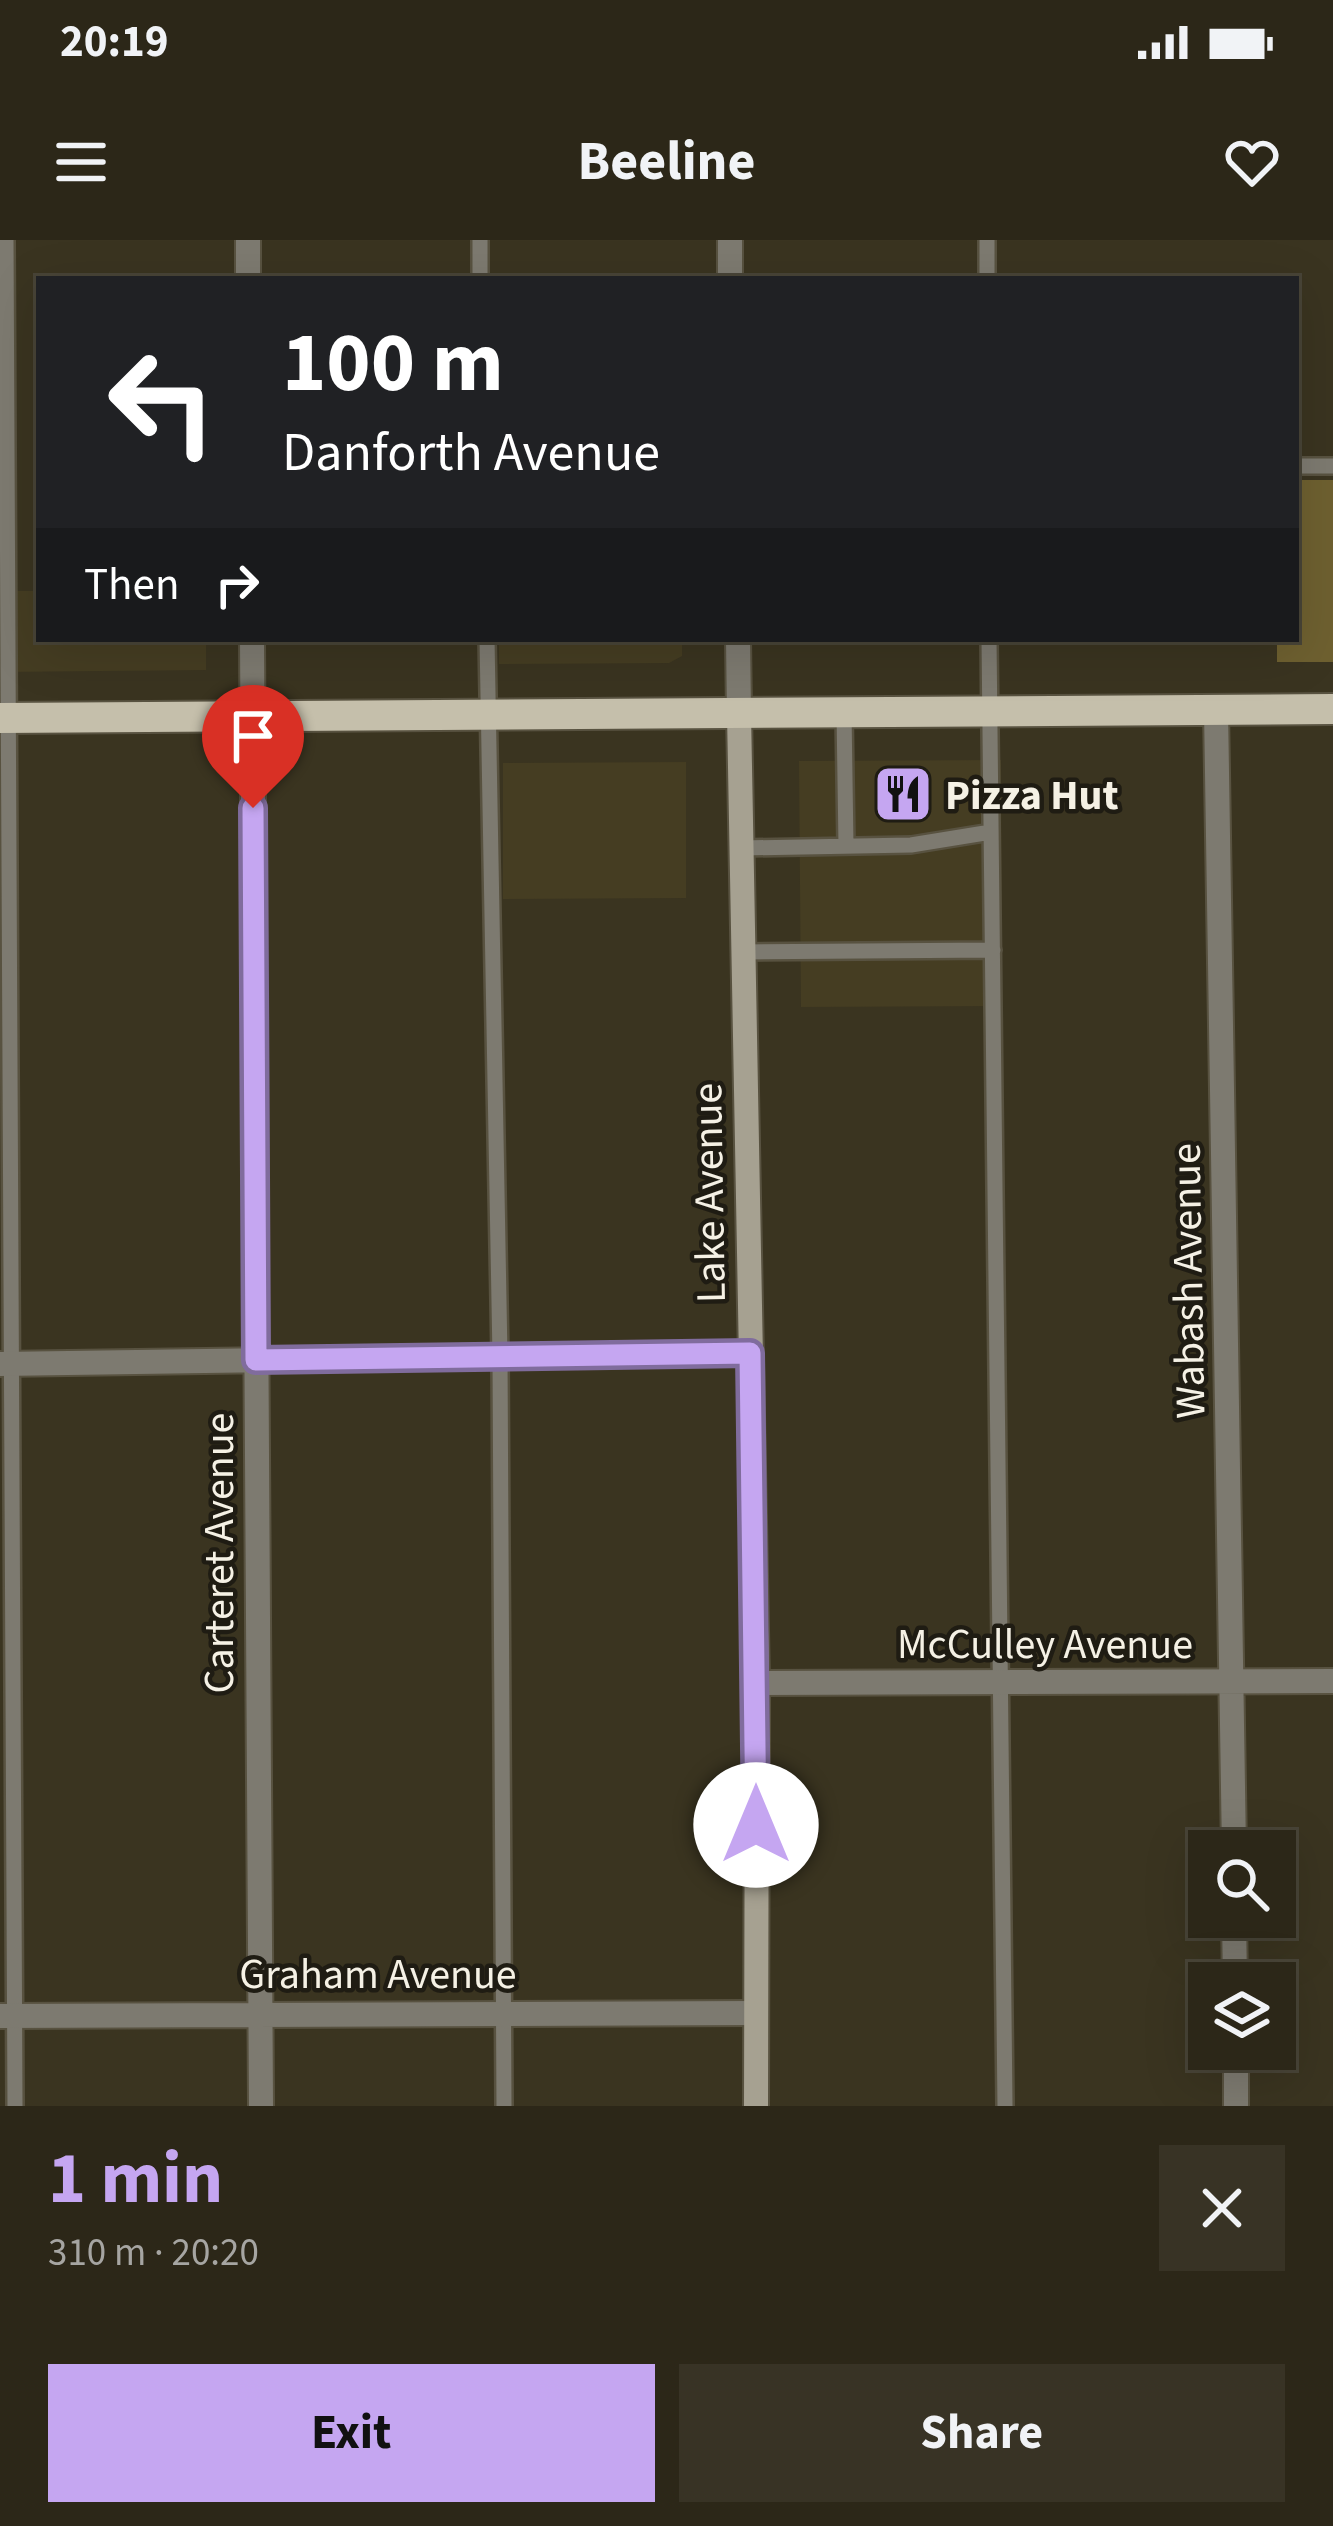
<!DOCTYPE html>
<meta charset="utf-8">
<style>
body{margin:0;font-family:"Source Sans 3",sans-serif;background:#383325;color:#f1f3f6;height:100vh;display:flex;flex-direction:column;font-size:45px;white-space:nowrap}
*{box-sizing:border-box;margin:0}
p{font-size:39px;color:#a6a5a2}
.icon{flex:none;width:66px;height:66px;fill:none;stroke:currentColor;stroke-width:2;stroke-linecap:round;stroke-linejoin:round}
.map{position:relative;height:1866px;overflow:hidden}
.sheet{display:flex;flex-direction:column;background:#2c2718;flex:1}
.sheet>*{flex:none}
.banner{position:absolute;left:36px;top:36px;width:1263px;height:366px;border-radius:0px;box-shadow:0 12px 48px #0002,0 0 0 3px #484437;background:#202124;color:#fff;overflow:hidden}
.buttons{position:absolute;left:1188px;top:1590px;display:grid;gap:24px}
.buttons a{display:grid;place-items:center;width:108px;height:108px;border-radius:0px;background:#2c2718;box-shadow:0 12px 48px #0002,0 0 0 3px #484437;font-size:60px}
.pin{position:absolute;display:grid;place-items:center;width:102px;height:102px;color:#fff;margin:-123px -51px;border-radius:50% 50% 50% 0;rotate:-45deg;box-shadow:0 0 12px #0007}
.pin .icon{rotate:45deg}
.me{position:absolute;width:132px;margin:-66px;rotate:0deg;stroke-linejoin:round;filter:drop-shadow(0 0 9px #0008)}
.turn{display:flex;align-items:center;gap:42px;height:252px;padding:0 48px;font-size:54px}
.turn .icon{width:156px;height:156px;stroke-width:2.5}
.turn b{display:block;font-size:84px;line-height:102px}
.then{display:flex;align-items:center;height:114px;padding:0 48px;background:#0003;gap:24px;font-size:45px}
.round{display:grid;place-items:center;flex:none;width:126px;height:126px;border-radius:0px;background:#383325}
.headline{display:flex;align-items:center;justify-content:space-between;height:204px;padding:0 48px}
h1{font-size:72px;font-weight:700;line-height:90px;color:#c5a6f1}
.primary-button{display:flex;gap:24px;margin-top:auto;padding:24px 48px}
.primary-button a{flex:1;height:138px;border-radius:0px;background:#c5a6f1;color:#111;font-size:48px;font-weight:700;line-height:138px;text-align:center}
.primary-button a+a{background:#383325;color:#f1f3f6}
.status{display:flex;justify-content:space-between;align-items:center;height:84px;padding:0 60px;background:#2c2718;direction:ltr}
.status svg{height:33px;fill:currentColor}
header{display:flex;justify-content:space-between;align-items:center;height:156px;padding:0 48px;background:#2c2718;font-size:54px;font-weight:700}
.map>svg:first-child{display:block}
.built{fill:#453d22}
.building{fill:#6e6030}
.lines{fill:none;stroke-linecap:round;stroke-linejoin:round}
.service-casing{stroke:#585240;stroke-width:20}
.minor-casing{stroke:#585240;stroke-width:28}
.tertiary-casing{stroke:#585240;stroke-width:28}
.secondary-casing{stroke:#585240;stroke-width:28}
.primary-casing{stroke:#585240;stroke-width:34}
.service{stroke:#7d7a70;stroke-width:15}
.minor{stroke:#7d7a70;stroke-width:24}
.tertiary{stroke:#7d7a70;stroke-width:24}
.secondary{stroke:#a6a191;stroke-width:24}
.primary{stroke:#c5bfab;stroke-width:30}
.route-casing{stroke:#806c9d;stroke-width:30}
.route{stroke:#c5a6f1;stroke-width:21}
.labels{text-anchor:middle;stroke-width:9;stroke-linejoin:round;paint-order:stroke}
.poi-label{font-size:42px;font-weight:bold;fill:#f5f1e5;stroke:#1f1c13;text-anchor:start}
.street-label{font-size:42px;fill:#f5f1e5;stroke:#1f1c13}
</style>
<div class="status"><b>20:19</b><svg viewBox="0 0 49 12"><path d="M0 12V9h3v3zM5 12V6h3v6zM10 12V3h3v9zM15 12V0h3v12zM26 1h20v11H26zM47 4h2v5h-2z"/></svg></div>
<header><svg class="icon" aria-label="menu" viewBox="0 0 24 24"><path d="M4 6h16M4 12h16M4 18h16"/></svg>Beeline<svg class="icon" aria-label="heart" viewBox="0 0 24 24"><path d="M12 20l-8-8c-3-5 5-10 8-4 3-6 11-1 8 4z"/></svg></header>
<div class="map">
<svg width="1333" height="1866" viewBox="0 0 1333 1866">
<rect width="100%" height="100%" fill="#3a3420"/>
<!-- built -->
<path class="built" d="M0,351H39V399H206V430L0,432Z
M499,399H682V416L669,423L499,424Z
M1001,520L1002,766L801,767L799,521Z
M686,522V658L503,659V523Z"/>
<!-- building -->
<path class="building" d="M1296,240H1333V422H1277V399H1296Z"/>
<g class="lines">
<!-- service casing -->
<g class="service-casing">
<path id="service" d="M6,0L15,1866
M480,0V39
M987,0V39
M1296,226H1333
M487,399L500,1117L504,1866
M989,399L1005,1866
M844,472L846,606
M742,608L911,605L991,592
M743,712L993,710"/>
</g>
<!-- minor casing -->
<g class="minor-casing">
<path id="minor" d="M248,0V39
M252,399L261,1866
M1216,469L1234,1611
M0,1124L750,1113
M757,1443L1333,1441
M1234,1677L1235,1743
M0,1776L756,1773
M1236,1809V1866"/>
</g>
<!-- tertiary casing -->
<g class="tertiary-casing">
<path id="tertiary" d="M730,0V39
M738,399L739,473"/>
</g>
<!-- secondary casing -->
<g class="secondary-casing">
<path id="secondary" d="M739,473L757,1443L756,1866"/>
</g>
<!-- primary casing -->
<g class="primary-casing">
<path id="primary" d="M0,478L1333,469"/>
</g>
<!-- service -->
<use href="#service" class="service"/>
<!-- minor -->
<use href="#minor" class="minor"/>
<!-- tertiary -->
<use href="#tertiary" class="tertiary"/>
<!-- secondary -->
<use href="#secondary" class="secondary"/>
<!-- primary -->
<use href="#primary" class="primary"/>
</g>
<g class="lines">
<!-- route casing -->
<g class="route-casing">
<path id="route" d="M253,568L256,1120L750,1113L756,1585"/>
</g>
<!-- route -->
<use href="#route" class="route"/>
</g>
<!-- icons -->
<defs>
<g id="restaurant-square" transform="scale(3)"><rect x="-9" y="-9" width="18" height="18" rx="4" fill="#c5a6f1" stroke="#1f1c13"/><path d="M-5-6h1v4h1v-4h1v4h1v-4h1v5L-1.5 .5V6h-2V.5L-5-1ZM5-6V6H3V1.5H1.5Q1.5-4 5-6Z" fill="#111"/></g>
</defs>
<g fill-rule="evenodd">
<use href="#restaurant-square" x="903" y="554"/>
</g>
<g class="labels">
<!-- poi labels -->
<g class="poi-label">
<text x="945" y="569">Pizza Hut</text>
</g>
<!-- street labels -->
<g class="street-label">
<text transform="translate(708 953) rotate(-91)" y="15">Lake Avenue</text>
<text transform="translate(1187 1041) rotate(-91)" y="15">Wabash Avenue</text>
<text transform="translate(218 1313) rotate(-90)" y="15">Carteret Avenue</text>
<text x="1045" y="1418">McCulley Avenue</text>
<text x="378" y="1748">Graham Avenue</text>
</g>
</g>
</svg>
<div class="buttons">
<a><svg class="icon" aria-label="search" viewBox="0 0 24 24"><circle cx="10" cy="10" r="6"/><path d="M15 15l6 6"/></svg></a>
<a><svg class="icon" aria-label="layers" viewBox="0 0 24 24"><path d="M12 4l9 5-9 5-9-5zM3 14l9 5 9-5"/></svg></a>
</div>
<div class="pin" style="left:253px;top:568px;background:#d93025"><svg class="icon" aria-label="arrive" viewBox="0 0 24 24"><path d="M6 21V4h12l-3 4 3 4H6"/></svg></div>
<svg class="me" style="left:756px;top:1585px" viewBox="-20 -20 40 40"><circle r="19" fill="#fff"/><path d="M0-13L10 11 0 6-10 11z" fill="#c5a6f1"/></svg>
<div class="banner">
<div class="turn"><svg class="icon" aria-label="left" viewBox="0 0 24 24"><path d="M17 20v-9H6M10 6l-5 5 5 5"/></svg><div><b>100 m</b>Danforth Avenue</div></div>
<div class="then">Then<svg class="icon" aria-label="right" viewBox="0 0 24 24"><path d="M7 20v-9h11M14 6l5 5-5 5"/></svg></div>
</div>
</div>
<section class="sheet">
<div class="headline"><div><h1>1 min</h1><p>310 m · 20:20</p></div><a class="round"><svg class="icon" aria-label="close" viewBox="0 0 24 24"><path d="M6 6l12 12M18 6L6 18"/></svg></a></div>
<div class="primary-button"><a>Exit</a><a>Share</a></div>
</section>
